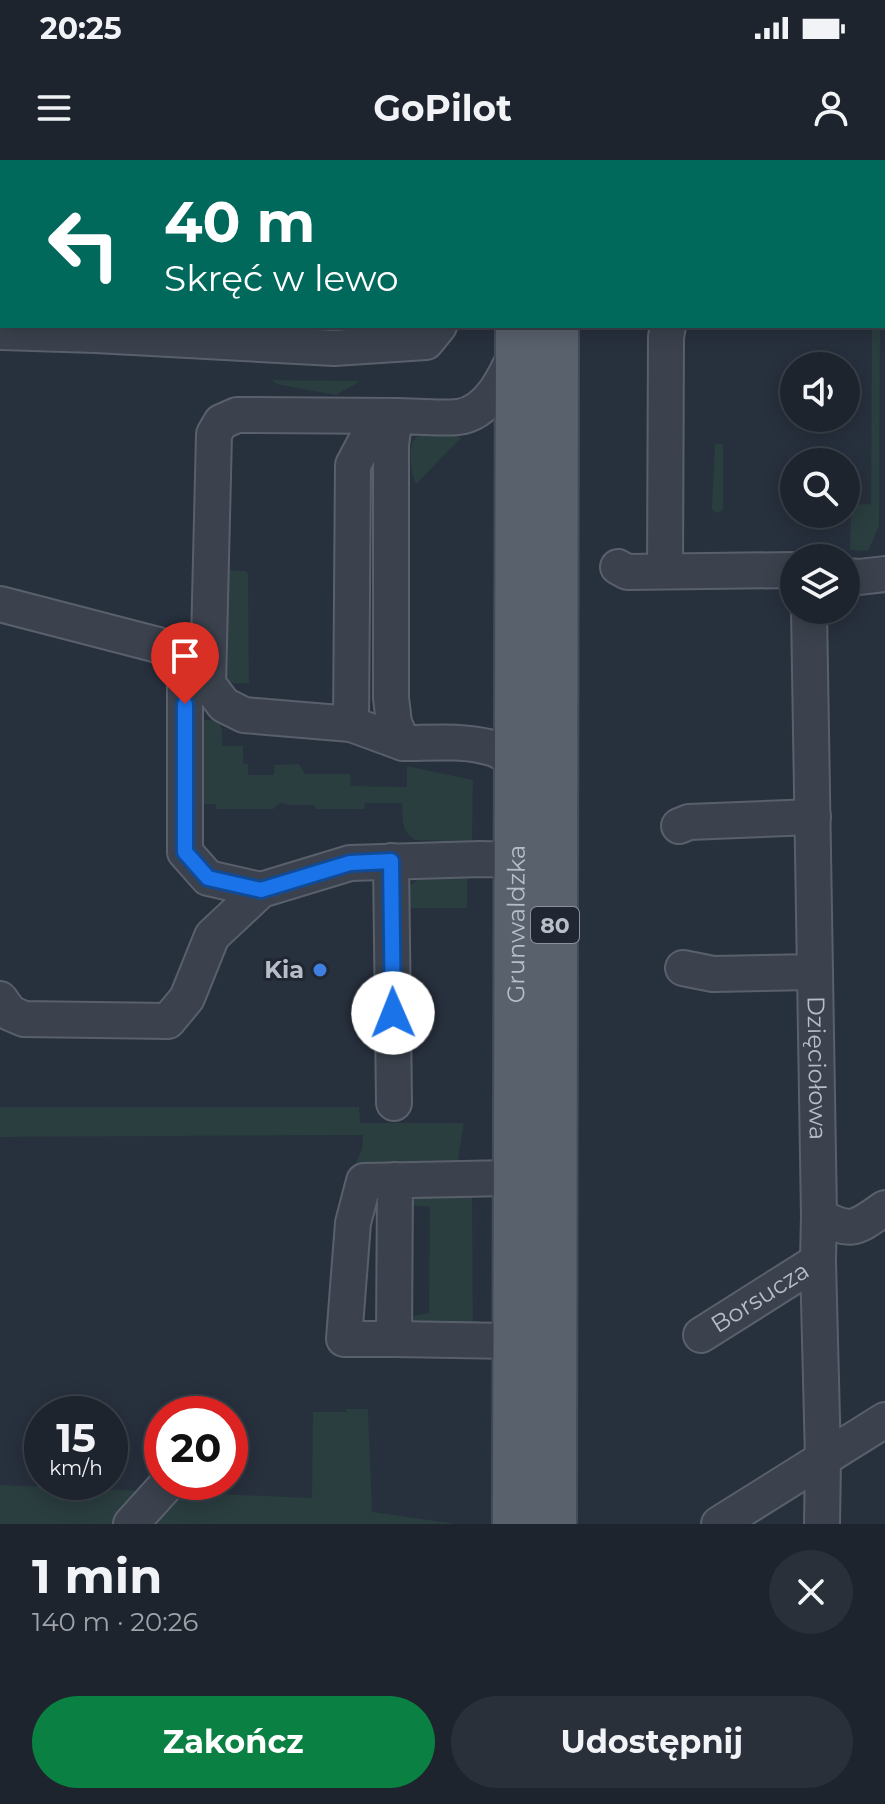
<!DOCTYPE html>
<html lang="pl">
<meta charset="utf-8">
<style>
body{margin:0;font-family:Montserrat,sans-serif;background:#2a303a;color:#f1f3f6;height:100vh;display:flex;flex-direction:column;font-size:30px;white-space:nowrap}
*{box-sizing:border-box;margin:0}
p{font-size:26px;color:#a0a4aa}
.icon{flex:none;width:44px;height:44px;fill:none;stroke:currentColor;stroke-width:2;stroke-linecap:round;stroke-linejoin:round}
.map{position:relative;height:1364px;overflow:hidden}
.drawer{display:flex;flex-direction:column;background:#1d242e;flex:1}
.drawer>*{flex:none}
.guide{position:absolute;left:0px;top:0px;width:886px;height:168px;box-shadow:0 4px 20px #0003,0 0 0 2px #3b414a;background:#00695c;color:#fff;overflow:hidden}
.buttons{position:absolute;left:780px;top:192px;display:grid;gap:16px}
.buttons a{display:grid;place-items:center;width:80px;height:80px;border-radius:50%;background:#1d242e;box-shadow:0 4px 20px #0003,0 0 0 2px #3b414a;font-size:40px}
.speed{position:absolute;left:24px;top:1236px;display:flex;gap:16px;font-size:40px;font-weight:700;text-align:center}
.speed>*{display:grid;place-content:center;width:104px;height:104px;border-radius:50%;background:#1d242e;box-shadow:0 4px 20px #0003,0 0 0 2px #3b414a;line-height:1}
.speed small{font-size:20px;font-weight:400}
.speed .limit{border:12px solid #d22;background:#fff;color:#111}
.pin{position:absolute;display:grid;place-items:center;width:68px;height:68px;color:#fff;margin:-82px -34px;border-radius:50% 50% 50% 0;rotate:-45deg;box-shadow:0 0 8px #0007}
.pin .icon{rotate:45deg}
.me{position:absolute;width:88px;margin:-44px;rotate:359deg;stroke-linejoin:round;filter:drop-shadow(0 0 6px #0008)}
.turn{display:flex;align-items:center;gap:28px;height:168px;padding:0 32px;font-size:36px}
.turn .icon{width:104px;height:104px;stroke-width:2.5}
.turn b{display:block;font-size:56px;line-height:68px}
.round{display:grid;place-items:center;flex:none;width:84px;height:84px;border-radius:42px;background:#2a303a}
.headline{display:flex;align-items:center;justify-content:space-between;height:136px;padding:0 32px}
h1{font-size:48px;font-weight:700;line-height:60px}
.primary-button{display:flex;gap:16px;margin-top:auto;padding:16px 32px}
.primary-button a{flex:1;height:92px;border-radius:48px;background:#0b8043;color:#fff;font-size:32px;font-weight:700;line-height:92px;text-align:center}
.primary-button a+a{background:#2a303a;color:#f1f3f6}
.status{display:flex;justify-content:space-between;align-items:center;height:56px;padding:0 40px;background:#1d242e;direction:ltr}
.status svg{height:22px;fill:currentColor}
header{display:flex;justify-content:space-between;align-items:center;height:104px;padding:0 32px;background:#1d242e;font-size:36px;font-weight:700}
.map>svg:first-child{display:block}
.green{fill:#2a3d3f}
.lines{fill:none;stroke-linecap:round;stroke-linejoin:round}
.minor-casing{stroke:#59606b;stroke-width:38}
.major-casing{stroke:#444b56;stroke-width:48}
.minor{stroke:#3b424d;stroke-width:34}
.major{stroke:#59616d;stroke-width:44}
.route-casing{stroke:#114b97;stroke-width:20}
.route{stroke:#1a73e8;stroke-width:14}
.shop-dot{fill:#3f7fe0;stroke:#202732;stroke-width:3}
.labels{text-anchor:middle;stroke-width:6;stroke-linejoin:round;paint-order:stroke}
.shield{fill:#202732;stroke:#8a919b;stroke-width:2}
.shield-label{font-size:22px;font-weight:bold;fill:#b7bec8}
.street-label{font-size:24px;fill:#b7bec8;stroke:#202732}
.poi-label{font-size:24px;font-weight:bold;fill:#b7bec8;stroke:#202732;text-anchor:end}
</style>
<div class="status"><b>20:25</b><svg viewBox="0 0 49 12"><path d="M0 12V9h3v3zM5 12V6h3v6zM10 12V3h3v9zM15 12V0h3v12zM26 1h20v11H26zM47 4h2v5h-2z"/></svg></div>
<header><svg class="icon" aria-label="menu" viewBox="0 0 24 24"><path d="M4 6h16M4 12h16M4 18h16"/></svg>GoPilot<svg class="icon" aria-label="person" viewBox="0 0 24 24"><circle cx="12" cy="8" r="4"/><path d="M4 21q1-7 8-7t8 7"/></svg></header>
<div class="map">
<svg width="885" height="1364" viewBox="0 0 885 1364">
<rect width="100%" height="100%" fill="#27303d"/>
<!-- green -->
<path class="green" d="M872,166H880L879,366L868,391L850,390L851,345L871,344Z
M272,220L361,221L336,235L281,225L275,223Z
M422,273H451L461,278L416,324C411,316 409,292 412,283C414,278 419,276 422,273Z
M715,284H723V349L718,353L713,351L712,347Z
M224,410L245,411L248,414L249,523C235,523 230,526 220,514Z
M199,560C223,559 223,564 222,586H243V603L248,604V615H274V605L299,604L305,614H350L351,626L407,627V606L473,620L472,682L415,680C400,670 403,658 402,643H365L364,649H315V645H291L280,643L273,649H217L215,644H200Z
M467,716V748H402C403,741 404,733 408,728C420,711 449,716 467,716Z
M0,947H359L360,963H464L457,1006L355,1005L362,989L363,975L0,977Z
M472,1026L473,1171L410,1164L411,1156L429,1153L430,1047L413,1045L410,1042L414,1034Z
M346,1249H368L372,1352L457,1364H0V1325L312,1338L313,1252H346Z"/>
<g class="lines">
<!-- minor casing -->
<g class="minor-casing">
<g id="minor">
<path d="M173,0V2"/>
<path d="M687,2L693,0"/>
<path d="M884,140H885"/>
<path d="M0,172L96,175L334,188L426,182L439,166"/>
<path d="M395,256L237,255L221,262L214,274L208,524L224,545L244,555L351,564L403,583"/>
<path d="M618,407L627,412L794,410"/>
<path d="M665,411L666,177L668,166"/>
<path d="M846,416L859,417L885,414"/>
<path d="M0,444L158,485L176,496L185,514V692L208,718L261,730"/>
<path id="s1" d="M809,450L819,1056L818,1101L823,1299L822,1364"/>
<path d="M351,564L353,305L369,275L395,256"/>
<path d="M516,603C508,596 499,589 488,587C461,580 430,583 403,583L394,563L391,538V285L395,256C415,256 438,259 458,257C490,253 506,215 518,189"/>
<path d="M679,666L689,662L813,657"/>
<path d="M391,701L394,943"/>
<path d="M683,808L713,814L814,812"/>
<path d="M0,839L10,853L24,859L168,861L187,838L212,776L261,730L350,703L481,699L516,700"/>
<path d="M395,1020L394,1179H344L353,1063L364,1021L516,1018"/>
<path d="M819,1056C852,1074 856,1068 885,1048"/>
<path id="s2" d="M701,1175L818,1101"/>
<path d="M394,1179L515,1181"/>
<path d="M131,1364L169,1322"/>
<path d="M719,1364L885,1260"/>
</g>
</g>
<!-- major casing -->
<g class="major-casing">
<g id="major">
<path d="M517,0V2"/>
<path d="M556,0V2"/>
<path id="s3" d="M515,1364L518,166"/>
<path d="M554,1364L556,166"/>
</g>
</g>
<!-- minor -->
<use href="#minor" class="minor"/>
<!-- major -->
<use href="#major" class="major"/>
</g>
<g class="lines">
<!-- route casing -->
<g class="route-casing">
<path id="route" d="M185,544V692L208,718L261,730L350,703L391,701L393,853"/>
</g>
<!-- route -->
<use href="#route" class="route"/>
</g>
<!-- markers -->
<circle class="shop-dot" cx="320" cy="810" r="8"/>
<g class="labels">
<!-- shield labels -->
<rect class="shield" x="531" y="747" width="48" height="36" rx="6"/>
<g class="shield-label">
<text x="555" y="773">80</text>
</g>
<!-- street labels -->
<g class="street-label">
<text dy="8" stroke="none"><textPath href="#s3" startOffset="600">Grunwaldzka</textPath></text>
<text dy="8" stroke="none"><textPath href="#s1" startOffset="458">Dzięciołowa</textPath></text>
<text dy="8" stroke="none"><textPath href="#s2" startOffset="70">Borsucza</textPath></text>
</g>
<!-- poi labels -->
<g class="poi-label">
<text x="304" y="818">Kia</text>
</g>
</g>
</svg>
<div class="buttons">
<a><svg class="icon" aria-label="sound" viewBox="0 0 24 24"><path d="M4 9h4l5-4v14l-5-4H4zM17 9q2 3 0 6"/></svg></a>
<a><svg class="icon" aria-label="search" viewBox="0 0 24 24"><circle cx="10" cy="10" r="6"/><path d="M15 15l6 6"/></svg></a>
<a><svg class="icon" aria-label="layers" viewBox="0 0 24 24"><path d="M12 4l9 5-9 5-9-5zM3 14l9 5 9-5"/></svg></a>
</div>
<div class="speed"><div>15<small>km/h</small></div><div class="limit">20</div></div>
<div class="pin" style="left:185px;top:544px;background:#d93025"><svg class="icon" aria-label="arrive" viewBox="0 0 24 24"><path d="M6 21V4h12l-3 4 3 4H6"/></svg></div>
<svg class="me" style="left:393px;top:853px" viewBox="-20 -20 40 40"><circle r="19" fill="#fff"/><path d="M0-13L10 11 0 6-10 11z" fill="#1a73e8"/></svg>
<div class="guide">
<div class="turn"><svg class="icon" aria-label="left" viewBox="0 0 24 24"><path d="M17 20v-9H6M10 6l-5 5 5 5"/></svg><div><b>40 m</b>Skręć w lewo</div></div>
</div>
</div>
<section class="drawer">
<div class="headline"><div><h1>1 min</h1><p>140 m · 20:26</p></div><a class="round"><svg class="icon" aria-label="close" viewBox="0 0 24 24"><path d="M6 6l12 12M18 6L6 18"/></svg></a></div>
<div class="primary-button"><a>Zakończ</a><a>Udostępnij</a></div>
</section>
